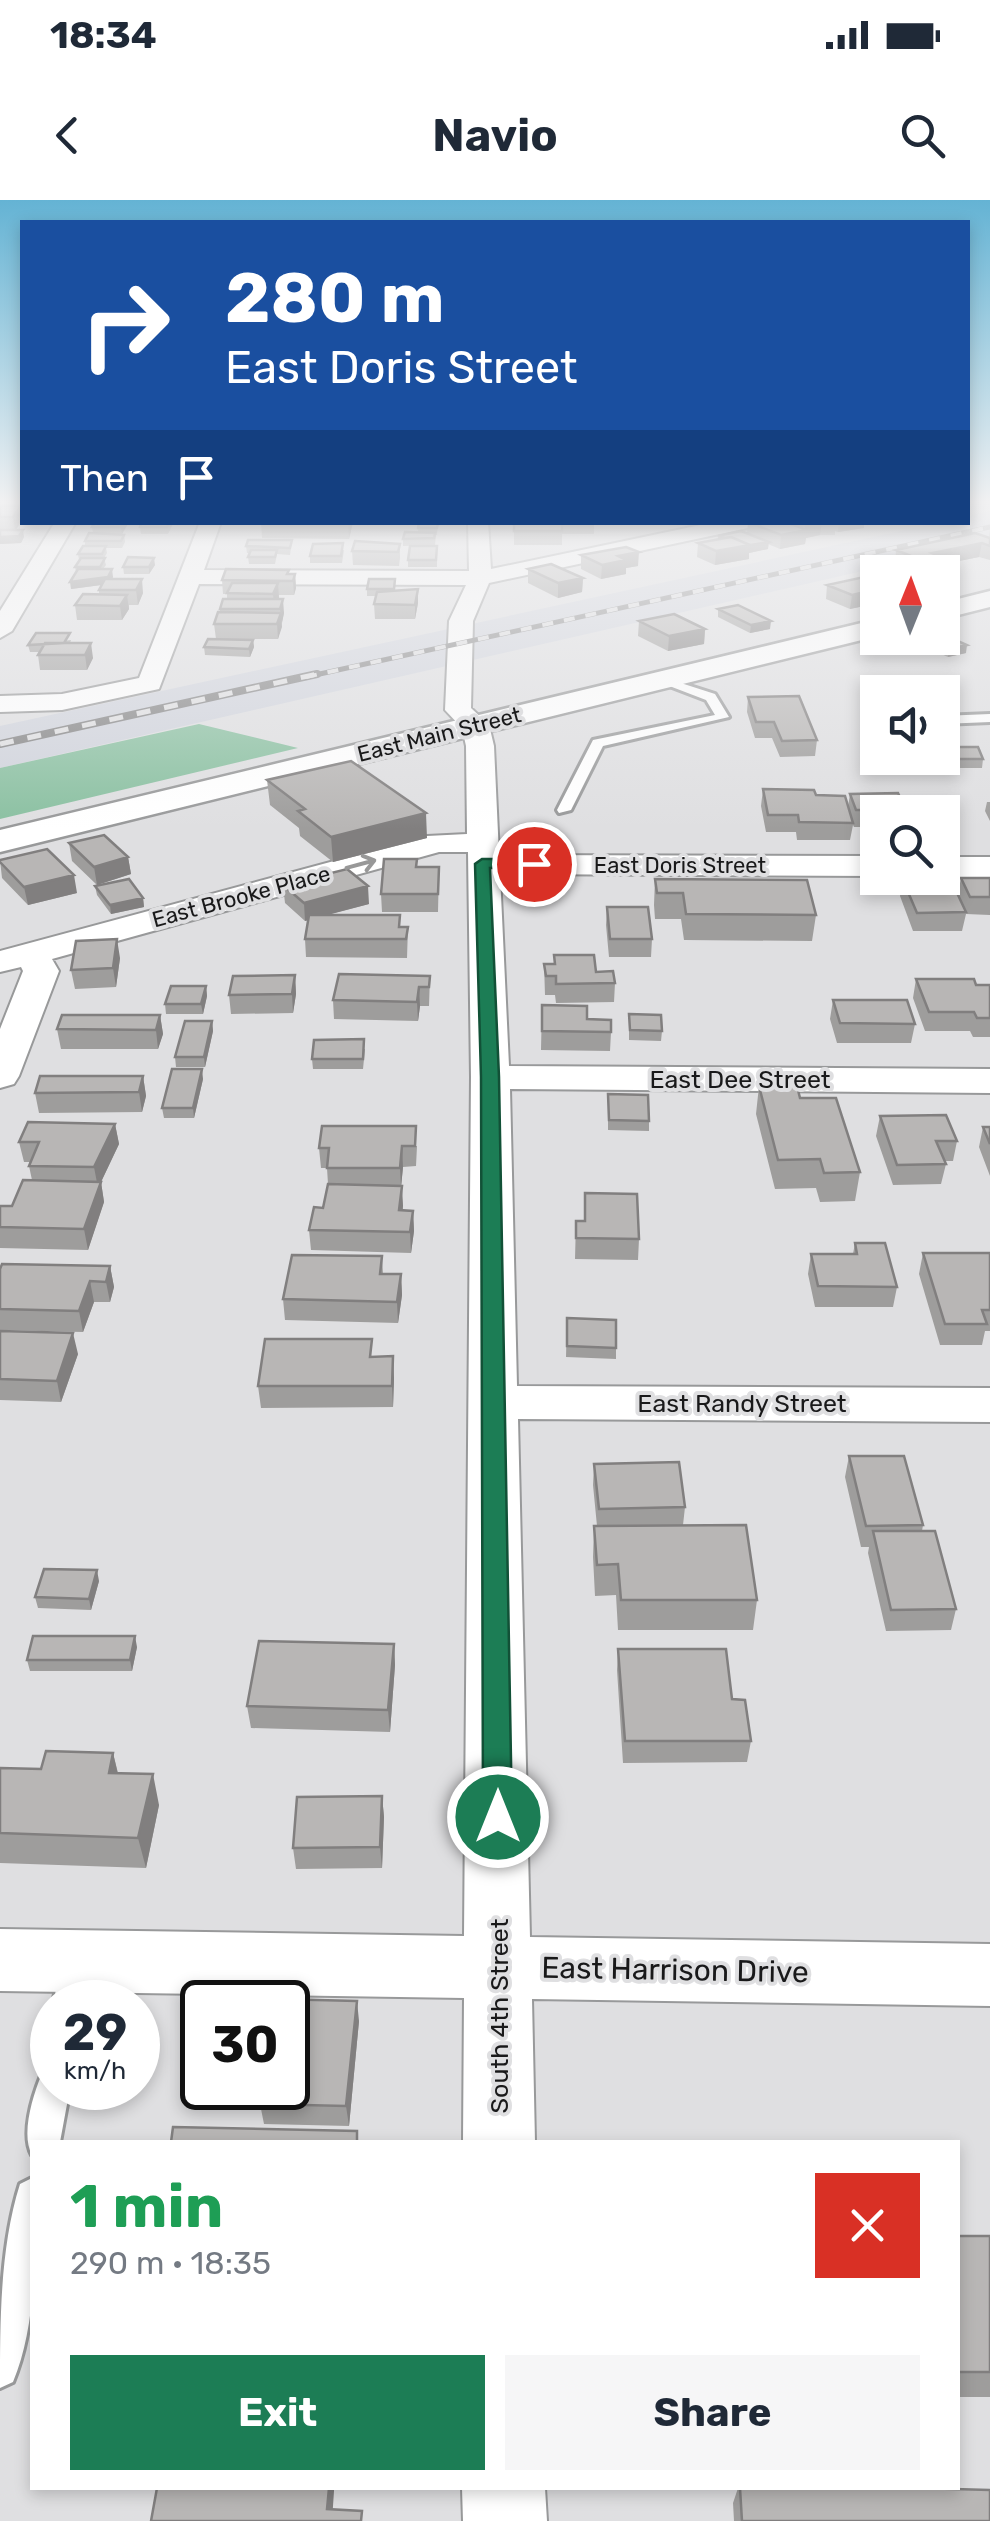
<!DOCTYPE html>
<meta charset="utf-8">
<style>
body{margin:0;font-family:Rubik,sans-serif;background:#f6f6f7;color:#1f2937;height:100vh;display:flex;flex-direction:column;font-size:38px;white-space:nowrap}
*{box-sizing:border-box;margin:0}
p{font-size:32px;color:#747a83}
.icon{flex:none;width:55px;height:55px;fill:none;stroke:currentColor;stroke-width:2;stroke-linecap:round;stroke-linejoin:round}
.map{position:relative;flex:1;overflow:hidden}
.side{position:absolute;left:30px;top:1940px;width:930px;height:350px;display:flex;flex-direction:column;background:#fff;border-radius:0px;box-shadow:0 5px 15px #0003}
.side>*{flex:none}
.banner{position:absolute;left:20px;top:20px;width:950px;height:305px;border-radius:0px;box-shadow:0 5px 15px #0003;background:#1a4fa0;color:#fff;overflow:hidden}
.needle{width:65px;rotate:1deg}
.controls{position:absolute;left:860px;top:355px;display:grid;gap:20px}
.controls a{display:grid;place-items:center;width:100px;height:100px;border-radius:0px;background:#fff;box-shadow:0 5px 15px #0003;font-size:50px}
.speed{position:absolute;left:30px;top:1780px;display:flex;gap:20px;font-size:50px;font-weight:700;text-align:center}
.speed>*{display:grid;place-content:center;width:130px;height:130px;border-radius:50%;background:#fff;box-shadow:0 5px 15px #0003;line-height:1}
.speed small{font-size:25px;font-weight:400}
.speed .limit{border:5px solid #111;border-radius:15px;background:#fff;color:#111}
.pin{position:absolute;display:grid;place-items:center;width:85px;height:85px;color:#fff;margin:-42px;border:5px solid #fff;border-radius:50%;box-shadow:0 2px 10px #0007}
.me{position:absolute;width:110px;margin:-55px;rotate:0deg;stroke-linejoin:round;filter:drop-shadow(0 0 8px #0008)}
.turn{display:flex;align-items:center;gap:35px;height:210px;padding:0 40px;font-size:45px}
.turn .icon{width:130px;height:130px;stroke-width:2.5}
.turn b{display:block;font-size:70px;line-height:85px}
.then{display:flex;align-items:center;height:95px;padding:0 40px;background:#0003;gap:20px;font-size:38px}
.round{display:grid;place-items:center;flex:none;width:105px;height:105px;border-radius:0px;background:#f6f6f7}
.overview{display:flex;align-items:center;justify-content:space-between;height:170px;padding:0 40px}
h1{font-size:60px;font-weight:700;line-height:75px;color:#1e9e55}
.action{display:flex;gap:20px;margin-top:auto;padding:20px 40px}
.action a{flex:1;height:115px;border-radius:0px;background:#1c7d55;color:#fff;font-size:40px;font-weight:700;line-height:115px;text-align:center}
.action a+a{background:#f6f6f7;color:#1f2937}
.status{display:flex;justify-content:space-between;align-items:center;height:70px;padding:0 50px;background:#fff;direction:ltr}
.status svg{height:28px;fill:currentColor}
header{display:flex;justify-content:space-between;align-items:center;height:130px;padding:0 40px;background:#fff;font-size:45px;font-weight:700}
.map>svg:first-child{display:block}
.built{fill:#d0d3dc}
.green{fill:#8ac0a1}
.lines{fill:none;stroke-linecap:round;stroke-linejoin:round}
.lane-casing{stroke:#98999a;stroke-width:6}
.street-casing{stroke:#98999a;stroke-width:4}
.primary-casing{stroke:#98999a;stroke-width:5}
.lane{fill:#fff;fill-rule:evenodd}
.street{fill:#fff;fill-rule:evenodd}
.primary{fill:#fff;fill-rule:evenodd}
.rail-far1-casing{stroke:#848485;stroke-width:5}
.rail-casing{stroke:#848485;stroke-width:8}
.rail-far1{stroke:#dfdfe1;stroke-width:4;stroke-dasharray:11;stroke-linecap:butt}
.rail{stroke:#dfdfe1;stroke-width:5;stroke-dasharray:14;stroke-linecap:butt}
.wall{fill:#9e9d9c}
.shaded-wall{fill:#817f7f}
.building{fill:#b8b6b5;stroke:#817f7f;stroke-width:2.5}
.oneway{stroke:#989898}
.route{fill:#1c7d55;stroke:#125137;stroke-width:2.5}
.labels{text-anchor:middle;stroke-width:8;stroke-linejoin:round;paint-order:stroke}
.far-street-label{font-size:22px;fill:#19191a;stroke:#dfdfe1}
.street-label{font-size:25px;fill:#19191a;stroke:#dfdfe1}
.near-street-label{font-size:30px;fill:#19191a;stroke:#dfdfe1}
</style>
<div class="status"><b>18:34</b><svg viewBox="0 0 49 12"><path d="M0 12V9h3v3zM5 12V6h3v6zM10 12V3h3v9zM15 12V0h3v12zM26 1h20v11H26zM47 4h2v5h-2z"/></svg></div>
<header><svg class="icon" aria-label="back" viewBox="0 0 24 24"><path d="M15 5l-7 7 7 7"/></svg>Navio<svg class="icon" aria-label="search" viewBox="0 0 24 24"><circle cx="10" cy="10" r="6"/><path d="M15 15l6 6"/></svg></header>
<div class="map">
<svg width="990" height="2321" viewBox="0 0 990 2321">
<rect width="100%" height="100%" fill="#dfdfe1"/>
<!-- built -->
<path class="built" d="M990,311V342L0,568V526L938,323L968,322V316Z"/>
<!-- green -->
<path class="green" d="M199,524L298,548L0,619V568Z"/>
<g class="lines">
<!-- lane casing -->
<g class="lane-casing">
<path id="lane" d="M659,476L715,494L729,517L603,546L571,610L559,613L557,610L593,540L715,515L706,500L659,482Z
M990,514V522L942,524V516Z
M76,1750L87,1755L92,1765L85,1802H53L65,1755Z
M52,1872V1888H70L60,1942H32V1955C21,1935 32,1898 41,1876Z
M32,1978C36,2042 38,2122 13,2182L0,2188C0,2121 0,2047 20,1984Z"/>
</g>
<!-- street casing -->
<g class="street-casing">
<path id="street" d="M55,322H76L12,431L0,438V411Z
M200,322H221L204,370L469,371L468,322H488L491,369L715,322H758L748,328L489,383L473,421L471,508L489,525L494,546L499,655L878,656V676L500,674L509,866L990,869V893L510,889L517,1186L990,1188V1222L518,1219L530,1737L990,1744V1806L532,1799L535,1942H463L464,1798L0,1791V1729L464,1736L471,877L468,652H439L52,759L59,771L19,876L14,884L0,888V829L23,771L21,767L0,772V751L427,636L467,634L466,546L462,528L445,510L449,421L466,385L199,384L159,489L62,510L0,512V496L62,494L139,478Z
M942,657H990V677H942Z
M462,2288H545L547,2321H463Z"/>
</g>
<!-- primary casing -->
<g class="primary-casing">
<path id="primary" d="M990,391V407L942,419V403Z
M878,419V436L0,652V630Z"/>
</g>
<!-- lane -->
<use href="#lane" class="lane"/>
<!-- street -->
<use href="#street" class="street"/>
<!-- primary -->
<use href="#primary" class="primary"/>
<!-- rail-far1 casing -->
<g class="rail-far1-casing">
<path id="rail-far1" d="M306,477L990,327"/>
</g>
<!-- rail casing -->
<g class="rail-casing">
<path id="rail" d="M0,544L317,474"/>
</g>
<!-- rail-far1 -->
<use href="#rail-far1" class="rail-far1"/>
<!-- rail -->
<use href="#rail" class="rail"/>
</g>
<!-- wall -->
<path class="wall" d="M0,306H21L22,320L16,330L24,337L21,343L0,344Z
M95,322H127L122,334H102L124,335L125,342L122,348H106L107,353L104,358L106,365L103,369L113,377L112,379L143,393L138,405H129V409L122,420H77L75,405L99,394V390L101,385L71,389L76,372L75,367L79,360L78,354L85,346V341L93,333L92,327Z
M142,322H173V324L168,334H141L140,327Z
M261,322H353L349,339L262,338Z
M419,322H438L437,335H436L435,345L403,346V339L418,332Z
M594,322V334H562V345H514V323Z
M748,322H874L864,324V328L838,332L835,331V335H820L806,338L805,344L780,349L768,344V349L749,353V359L715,365L697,357L698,343L718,339V336L747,333Z
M990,329V360L979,357L939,365L938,370L926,372H916L895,364L896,350L989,338Z
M292,340L290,355L277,354L275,364H249L248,357L250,353H247L246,346Z
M400,344V358L399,366L353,365L352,351Z
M437,346V367H408V360Z
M344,350L342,363H310V356Z
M581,355L638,366L626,368V374L601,379L581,369Z
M155,365L149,374H124L123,367Z
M528,369L583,378L582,392L558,398L528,383Z
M295,374L296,388L294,395H279L278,399L284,413L278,439H216L214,424L220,412V409L227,399V394H223L222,380Z
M878,374V403L850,409L826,399L827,385Z
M395,379V391L418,403L415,419H375L374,404L376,396H367V389Z
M718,409L770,429L750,433L718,417Z
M639,421L705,429L704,444L668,451L638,436Z
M922,438L966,453L948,457L921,445Z
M71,440L70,443L93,458L87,470H40L38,455L39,452H30L28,445Z
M253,440L254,447L250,457L205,455L204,447Z
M748,497L817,540L815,556L780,557L772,538H755L747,512Z
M949,547L983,559L982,568H952L947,555Z
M267,580L427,638L333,662L300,636L299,628L270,605Z
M763,589L814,590L816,595L845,596L848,607L850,594L898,593L905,608L906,603H941L950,622L949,631H942V612H878V627H854L853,625L850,640H797L796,632H766L761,606Z
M987,602H990V621L985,611Z
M69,643L128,657L131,674L97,685L72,661Z
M0,660L77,693L28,705L2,678Z
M417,667H439L438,712H382L381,694Z
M902,678L958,694L961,678H990V715L966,714L962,731H913L900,696Z
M655,679L816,715L812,741L684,740L681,719H655L654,705Z
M283,685L369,704L326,715H400V727H408L407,758L306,757L305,739L308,720L305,721L285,703Z
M95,686L143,698L144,707L111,714L97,695Z
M607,707L652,739L651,757H609L606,725Z
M554,755L596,772L615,783L614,802L556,803L555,795H545L544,764H554Z
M120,758L116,787L75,789L71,770Z
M295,775L296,794L293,813L231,814L229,795Z
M430,776L429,806H420L418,821L334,819L333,800Z
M916,779L990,785V837H973L970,831H925L913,798Z
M206,786L207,796L203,814H166L165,804Z
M833,800L915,824L911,843H837L830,819Z
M542,805L587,819L611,832L610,851L541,850Z
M629,814L662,831L661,841L629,840Z
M160,815L163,834L158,849H61L57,829Z
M212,821L213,831L205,867H176L175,857Z
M365,849L363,869H313L312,859Z
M143,876L146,896L142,912L39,913L35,893Z
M203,879L194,918H164L162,908Z
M759,886L800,898L860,972L855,1001L820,1002L816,988L775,989L756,914Z
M608,894L649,921V931L608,930Z
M880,916L957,941L953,961H944L946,964L941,984L893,985L876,936Z
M115,924L119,944L101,982L104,1002L88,1050L0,1048V1006H12L32,980L29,966L31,962H24L19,942Z
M983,927H990V976L979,947Z
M417,946L416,966L403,967L401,986L403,1010L413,1011L414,1031L411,1053L311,1050L309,1030L323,1008L328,984L327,968H321L319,948Z
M585,993L639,1039L638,1060L575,1059L576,1021H585Z
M855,1043L897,1087L893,1107H815L808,1074L811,1054H853Z
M923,1053H990V1131H985L982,1145H940L919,1074Z
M382,1056L383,1074H401L402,1095L398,1123L285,1120L283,1099Z
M110,1066L114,1087L110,1102H94L83,1132L0,1130V1069Z
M567,1118L616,1120V1159L566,1157Z
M0,1131L78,1154L61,1202L0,1200Z
M373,1157L394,1178L393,1207L261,1208L258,1186Z
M849,1256L923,1325L922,1331L956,1409L951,1430L886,1431L868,1353L869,1347H861L845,1277Z
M594,1264L685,1307L683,1325L757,1400L753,1430H618L616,1395L595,1396L593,1357L594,1326H597L593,1285Z
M99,1381L91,1410L38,1408L35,1397Z
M394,1444L395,1465L390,1532L251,1528L247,1506Z
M137,1447L132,1471H30L27,1460Z
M618,1449L732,1499L751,1541L747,1562L623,1563L617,1470Z
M113,1553L118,1573L159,1605L146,1668L0,1663V1568L41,1569Z
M382,1596L384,1617L382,1668L296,1669L293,1648Z
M359,1821L349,1926L264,1924L260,1904Z
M958,2036H990V2197H958Z
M738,2288H917L990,2321H734L733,2303Z"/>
<!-- shaded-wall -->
<path class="shaded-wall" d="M21,306L22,320L15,331L13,317Z
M124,322H127L128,324L122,334L121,327Z
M348,322H353L349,339Z
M822,322L820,335L806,338L805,344L780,349L781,335L805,331V325Z
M839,322H874L864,324V328L838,332Z
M23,330L24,337L21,343L0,344V337Z
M769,342L768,349L749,353V359L715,365L716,351Z
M982,343L979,357L939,365L938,370L919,372L921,360L932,353Z
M639,352L638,366L626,368V374L601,379L602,365L618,356Z
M154,358L155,365L149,374V367Z
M112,369L113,377L109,384L71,389L70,382Z
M295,374L296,388L294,395L293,381Z
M583,378L582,392L558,398V383Z
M142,379L143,393L138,405L136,390Z
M278,383L279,398L274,408L273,394Z
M418,389V403L415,419V405Z
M878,389V403L850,409L852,395Z
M127,395L129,409L122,420L120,406Z
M283,399L284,413L282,423L280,409Z
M281,413L282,427L278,439L277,424Z
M771,421L770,429L750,433L751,425Z
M705,429L704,444L668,451L669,436Z
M253,440L254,447L250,457L249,449Z
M91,443L93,458L87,470L85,455Z
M967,445L966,453L948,457L949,449Z
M426,613L427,638L333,662L331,637Z
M128,657L131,674L97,685L94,667Z
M74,675L77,693L28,705L24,687Z
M368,686L369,704L305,721L304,703Z
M143,698L144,707L111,714L110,705Z
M117,739L120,758L116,787L113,768Z
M295,775L296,794L293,813L292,794Z
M206,786L207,796L203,814L201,804Z
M419,787L420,806L418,821L417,802Z
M160,815L163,834L158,849L156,830Z
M212,821L213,831L205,867L204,857Z
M202,869L203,879L194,918L193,908Z
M143,876L146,896L142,912L139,892Z
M115,924L119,944L101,982L104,1002L88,1050L84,1029L98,988L94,967Z
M402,946L403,967L401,988L400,968Z
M402,986L403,1006L400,1031L399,1010Z
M413,1011L414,1031L411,1053L410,1032Z
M110,1066L114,1087L110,1102L106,1082Z
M401,1074L402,1095L398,1123L397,1102Z
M90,1081L94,1102L83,1132L79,1111Z
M73,1133L78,1154L61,1202L57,1181Z
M393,1156L394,1178L393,1207L392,1186Z
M97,1370L99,1381L91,1410L89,1399Z
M135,1436L137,1447L132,1471L130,1460Z
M394,1444L395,1465L390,1532L388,1510Z
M113,1553L120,1583L109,1573Z
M153,1574L159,1605L146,1668L138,1638Z
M382,1596L384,1617L382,1668L380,1647Z
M357,1801L359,1821L349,1926L346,1906Z
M329,2288H334V2291L332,2321L327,2309Z"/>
<!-- building -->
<path class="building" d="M0,306H21L13,317H0Z
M95,322H124L121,327H92Z
M142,322H170L167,327H140Z
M419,322H438L437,328H418Z
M748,322H786L807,330L781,335Z
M514,323H562V331H514Z
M0,330H23L19,336L0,337Z
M741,331L769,342L745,346L750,345L731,337L725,338L718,336Z
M405,332L435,333L434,338L403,339Z
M89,333L124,335L121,341H85Z
M975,333L990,338V346L982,343L932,353L940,356L921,360L896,350Z
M731,337L750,345L716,351L698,343Z
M248,340H292L290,348L246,346Z
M355,341L400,344L398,352L352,351Z
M343,343L341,356H310L313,344Z
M83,346H106L102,354H78Z
M410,346H437L436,360H408Z
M626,347L639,352L618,356L626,360L602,365L581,355Z
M251,350H277L275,357H248Z
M128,357L154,358L149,367H123Z
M81,358H105L100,367H75Z
M551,364L583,378L558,383L528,369Z
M78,369H112L108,377L70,382Z
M226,369L289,370L287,374H295L293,381L222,380Z
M878,374V389L852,395L827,385Z
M105,379H142L136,390H99Z
M369,379H395L394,389H367Z
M232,383H278L273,394L227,393Z
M418,389L415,405L374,404L377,392Z
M83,394L127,395L120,406L75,405Z
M223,399H283L280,409H220Z
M738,405L771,421L751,425L718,409Z
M218,412L281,413L277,424H214Z
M674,414L705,429L669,436L639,421Z
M36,433H70L64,443L28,445Z
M942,434L967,445L949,449L922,438H942Z
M208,439L253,440L249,449L204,447Z
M45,443H91L85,455H38Z
M799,496L817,540L782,541L774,522H756L748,497Z
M949,547H978L983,559H954Z
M351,561L426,613L331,637L298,611L305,609L267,580Z
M763,589L814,590L816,595L845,596L853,623L799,622L798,615H768Z
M898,593L906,610H856L850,594Z
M906,603H941L950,622H942V612H910Z
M104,635L128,657L94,667L69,643Z
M47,649L74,675L24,687L0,662V660Z
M384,659H417L416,667H439L438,694H381Z
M347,669L368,686L304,703L283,685Z
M902,678H950L966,712L917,713Z
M961,678H990V697H970Z
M129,679L143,698L110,705L95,686Z
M655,679L807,680L816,715L686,714L683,693H657Z
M607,707H648L652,739H610Z
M309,715H400L399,727H408L406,739H305Z
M117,739L113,768L71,770L76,741Z
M554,755H594L596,772L613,771L615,783L556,784V776H546L544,764H555Z
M339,774L430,776L429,787H419L417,802L333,800Z
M295,775L292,794L229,795L233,776Z
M916,779H974L976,785H990V818H977L974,812H929Z
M171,786H206L201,804H165Z
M833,800H907L915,824L840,823Z
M542,805L587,806V819L611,820V832L542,831Z
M629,814L661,815L662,831L630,830Z
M62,815H160L156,830L57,829Z
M185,821H212L204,857H175Z
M364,839L363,859H312L314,840Z
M172,869H202L193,908H162Z
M40,876H143L139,892L35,893Z
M759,886H797L800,898H836L860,972L824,973L820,959L778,960Z
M608,894L648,895L649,921L609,920Z
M946,915L957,941H936L946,964L897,965L880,916Z
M28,922L115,924L94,967L29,966L39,942H19Z
M322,926H416L415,946H402L400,968H327L329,948H319Z
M983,927H990V944Z
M23,980L101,982L84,1029L0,1027V1006H12Z
M328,984L402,986L399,1010L413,1011L410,1032L309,1030L314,1007L323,1008Z
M585,993L637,994L639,1039L576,1038V1021H585Z
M855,1043H885L897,1087L818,1086L811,1054H857Z
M923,1053H990V1110H982L987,1124H945Z
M292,1055L382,1056L380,1074H401L397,1102L283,1099Z
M2,1064L110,1066L106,1082L90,1081L79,1111L0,1109V1069Z
M567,1118L616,1120V1148L567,1146Z
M0,1131L73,1133L57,1181L0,1179Z
M265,1139H372L370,1157L393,1156L392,1186H258Z
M849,1256H904L923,1325L866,1326Z
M679,1262L685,1307L599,1309L594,1264Z
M746,1325L757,1400H621L618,1364L597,1365L594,1326Z
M873,1331H935L956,1409L891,1410Z
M44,1369L97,1370L89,1399L35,1397Z
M33,1436H135L130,1460H27Z
M259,1441L394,1444L388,1510L247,1506Z
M618,1449H726L732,1499L745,1500L751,1541H625Z
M46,1551L113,1553L109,1573L153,1574L138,1638L0,1633V1568L41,1569Z
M382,1596L380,1647L293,1648L297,1597Z
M275,1799L357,1801L346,1906L260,1904L262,1888H288V1802H274Z
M173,1927L357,1931V1942H171Z
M958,2036H990V2172H958Z
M157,2288H329L327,2309L362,2311L361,2321H151Z
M740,2288H917L990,2290V2321H742Z"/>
<!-- one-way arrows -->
<defs><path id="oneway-shaft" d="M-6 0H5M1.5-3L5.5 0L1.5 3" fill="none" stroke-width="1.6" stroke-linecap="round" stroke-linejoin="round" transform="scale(2.5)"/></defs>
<use class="oneway" href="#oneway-shaft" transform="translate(361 664) rotate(-15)"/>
<!-- sky -->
<linearGradient id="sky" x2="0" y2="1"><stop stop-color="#64b3d4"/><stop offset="0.48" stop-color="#f1f1f2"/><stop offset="1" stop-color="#f1f1f2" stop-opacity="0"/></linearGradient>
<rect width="990" height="629" fill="url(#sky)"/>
<!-- route -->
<path class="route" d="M534,659L542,664L539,667L490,668L499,877L512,1617L508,1626L498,1630L487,1626L483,1617L481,877L475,664L482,659Z"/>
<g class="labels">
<!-- far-street labels -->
<g class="far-street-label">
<text transform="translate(439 534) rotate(-14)" y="8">East Main Street</text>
<text x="680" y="673">East Doris Street</text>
<text transform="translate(241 696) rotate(-15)" y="8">East Brooke Place</text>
</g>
<!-- street labels -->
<g class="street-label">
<text x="740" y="888">East Dee Street</text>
<text x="742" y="1212">East Randy Street</text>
<text transform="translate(499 1816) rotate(-90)" y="9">South 4th Street</text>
</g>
<!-- near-street labels -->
<g class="near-street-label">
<text transform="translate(675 1770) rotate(1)" y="10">East Harrison Drive</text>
</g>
</g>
</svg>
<div class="controls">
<a><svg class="needle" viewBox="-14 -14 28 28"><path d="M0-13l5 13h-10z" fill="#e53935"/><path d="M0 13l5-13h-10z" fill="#747a83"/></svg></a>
<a><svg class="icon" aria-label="sound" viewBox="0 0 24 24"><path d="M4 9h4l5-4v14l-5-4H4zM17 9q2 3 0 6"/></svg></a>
<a><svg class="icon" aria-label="search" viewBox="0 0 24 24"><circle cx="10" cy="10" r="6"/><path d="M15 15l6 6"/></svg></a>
</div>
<div class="speed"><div>29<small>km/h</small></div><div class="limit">30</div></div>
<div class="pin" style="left:534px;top:664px;background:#d93025"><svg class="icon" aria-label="arrive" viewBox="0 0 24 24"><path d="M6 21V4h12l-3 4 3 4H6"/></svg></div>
<svg class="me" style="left:498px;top:1617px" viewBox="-20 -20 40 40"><circle r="17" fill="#1c7d55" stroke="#fff" stroke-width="3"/><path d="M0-11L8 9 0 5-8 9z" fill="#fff"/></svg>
<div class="banner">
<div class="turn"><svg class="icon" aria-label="right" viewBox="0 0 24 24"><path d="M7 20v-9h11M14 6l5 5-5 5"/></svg><div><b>280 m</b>East Doris Street</div></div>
<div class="then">Then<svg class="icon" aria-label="arrive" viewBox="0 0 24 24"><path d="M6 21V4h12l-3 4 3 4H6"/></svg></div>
</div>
<section class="side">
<div class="overview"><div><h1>1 min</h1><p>290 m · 18:35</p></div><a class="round" style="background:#d93025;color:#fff"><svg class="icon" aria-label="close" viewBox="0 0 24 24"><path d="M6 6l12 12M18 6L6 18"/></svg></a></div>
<div class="action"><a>Exit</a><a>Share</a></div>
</section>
</div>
